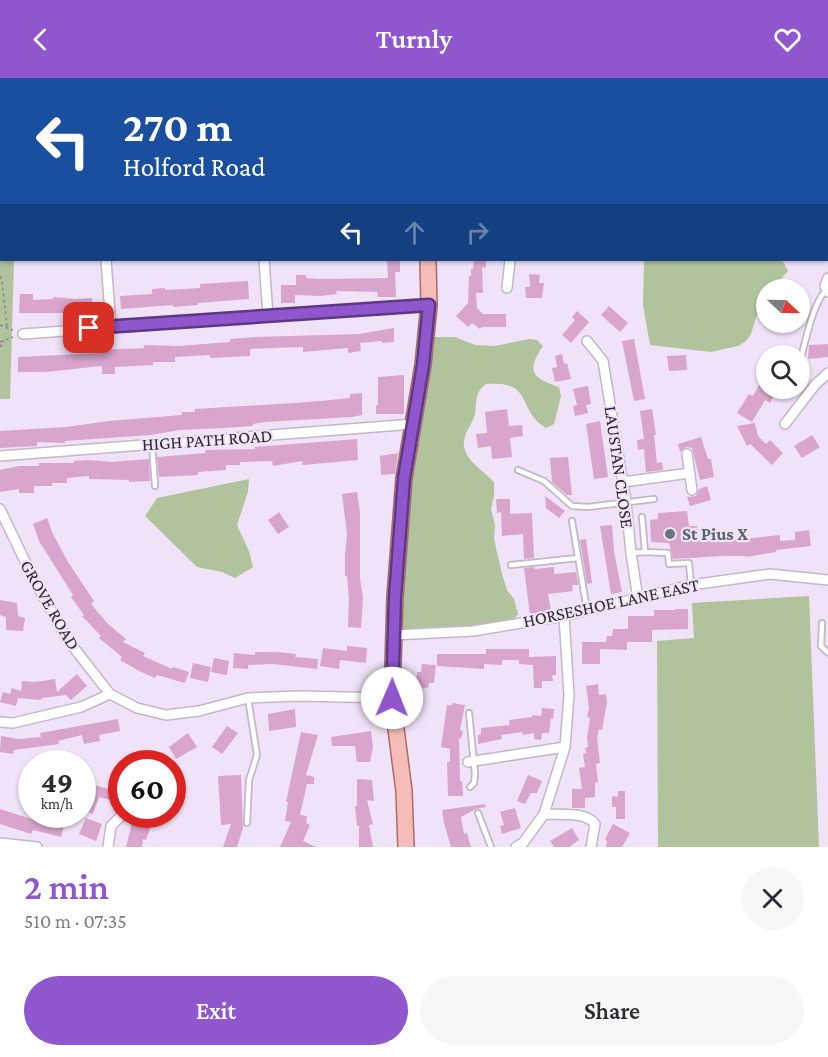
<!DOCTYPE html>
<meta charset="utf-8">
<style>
body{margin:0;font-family:"Crimson Pro",serif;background:#f7f7f7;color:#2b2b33;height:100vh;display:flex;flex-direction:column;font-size:22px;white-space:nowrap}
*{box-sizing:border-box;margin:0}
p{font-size:20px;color:#7c7c81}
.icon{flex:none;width:33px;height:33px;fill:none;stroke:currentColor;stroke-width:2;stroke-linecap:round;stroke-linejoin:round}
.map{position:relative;height:769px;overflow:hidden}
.panel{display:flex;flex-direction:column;background:#fff;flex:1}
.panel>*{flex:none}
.top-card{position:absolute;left:0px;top:0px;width:828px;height:183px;box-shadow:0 2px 4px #0004;background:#1a4fa0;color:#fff;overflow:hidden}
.needle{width:39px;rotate:112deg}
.controls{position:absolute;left:756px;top:201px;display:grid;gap:12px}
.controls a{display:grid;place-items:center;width:54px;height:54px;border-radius:50%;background:#fff;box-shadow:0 2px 4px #0004;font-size:30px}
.speed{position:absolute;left:18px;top:672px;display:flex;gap:12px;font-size:30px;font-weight:700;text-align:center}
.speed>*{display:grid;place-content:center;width:78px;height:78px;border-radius:50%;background:#fff;box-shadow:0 2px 4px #0004;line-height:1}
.speed small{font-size:15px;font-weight:400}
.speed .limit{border:9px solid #d22;background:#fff;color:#111}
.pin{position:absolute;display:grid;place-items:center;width:51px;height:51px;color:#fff;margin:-26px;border-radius:12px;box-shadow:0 3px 9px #0006}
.me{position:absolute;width:66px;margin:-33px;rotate:1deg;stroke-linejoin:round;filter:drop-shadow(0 0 4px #0008)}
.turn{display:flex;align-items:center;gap:21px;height:126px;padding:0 24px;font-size:27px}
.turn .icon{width:78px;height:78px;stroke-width:2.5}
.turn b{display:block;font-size:42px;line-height:51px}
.lanes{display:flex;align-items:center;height:57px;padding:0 24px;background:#0003;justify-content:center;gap:30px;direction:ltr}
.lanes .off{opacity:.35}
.round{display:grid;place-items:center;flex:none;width:63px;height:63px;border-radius:32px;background:#f7f7f7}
.headline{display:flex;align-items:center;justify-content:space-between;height:102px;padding:0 24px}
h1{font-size:36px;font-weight:600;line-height:45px;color:#9056cd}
.cta{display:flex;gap:12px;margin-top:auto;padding:12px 24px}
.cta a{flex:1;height:69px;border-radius:36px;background:#9056cd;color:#fff;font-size:24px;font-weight:600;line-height:69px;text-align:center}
.cta a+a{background:#f7f7f7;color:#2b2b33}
header{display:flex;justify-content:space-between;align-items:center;height:78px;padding:0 24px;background:#9056cd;color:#fff;font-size:27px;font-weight:600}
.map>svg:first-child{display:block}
.green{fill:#b1c39d}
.building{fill:#d9a5cc}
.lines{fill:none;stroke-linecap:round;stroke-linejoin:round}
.lane-casing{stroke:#c3b7c9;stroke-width:8}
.street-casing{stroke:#c3b7c9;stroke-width:12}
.primary-casing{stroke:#ab6c6a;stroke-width:18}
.path{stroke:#8a828f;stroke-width:1.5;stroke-dasharray:3 3;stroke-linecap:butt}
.lane{stroke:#fff;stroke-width:4.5}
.street{stroke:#fff;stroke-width:9}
.primary{stroke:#f5bcb9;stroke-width:15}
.route-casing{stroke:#5e3885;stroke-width:15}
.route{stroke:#9056cd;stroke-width:10}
.worship-dot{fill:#6b7280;stroke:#f0e3f7;stroke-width:2}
.labels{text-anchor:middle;stroke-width:4.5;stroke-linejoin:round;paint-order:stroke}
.street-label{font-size:18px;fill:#2e2930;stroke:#f0e3f7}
.worship-label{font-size:18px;font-weight:bold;fill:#5b616d;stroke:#f0e3f7;text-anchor:start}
</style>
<header><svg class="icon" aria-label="back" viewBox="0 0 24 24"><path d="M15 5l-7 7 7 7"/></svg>Turnly<svg class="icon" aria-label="heart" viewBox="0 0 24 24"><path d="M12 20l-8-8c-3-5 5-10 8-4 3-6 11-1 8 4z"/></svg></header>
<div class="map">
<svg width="828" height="769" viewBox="0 0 828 769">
<rect width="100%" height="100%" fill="#f0e3f7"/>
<!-- green -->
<path class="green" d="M0,0L10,1L2,2V182H14L10,321H0Z
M644,182H782L788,193L772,211L766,212V215L761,223L751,256L746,263L738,268L711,274L650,267L643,227Z
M432,259H455L475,267L495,268L529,261L537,262L543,268C525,294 533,300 559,309L561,318L554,346L546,350C516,333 535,302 486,306C474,315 477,323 475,336C473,345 465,353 464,363C462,381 483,392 494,404V417L491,431L495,447L494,461L502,496L507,512L514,521L518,536L511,547L399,557L410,416Z
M249,401L248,414L237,447L249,473L253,489L235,500L222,494L197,489L145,438L157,420Z
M809,518L819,769H658L657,563L694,560L692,525Z"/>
<!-- building -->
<path class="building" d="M387,182H400V194H395L396,219H378L377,214L336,213L337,216L321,218L295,217V225H281V207H296V197H306V200L320,201L388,200Z
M474,182H486V190L482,189L483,215H476L477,230L483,236H506V249H482L480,251L472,245L468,249L456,238L468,225L469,198H471V191H473Z
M529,196L540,197L539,205H544L542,220H526L525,209H530Z
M248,203L249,221L198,225V227L173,229V227L121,231L120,218L152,216V211L165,210V212L200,210V206Z
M20,216H33V222L53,221V219L75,221L92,220L93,232L75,233V235H19Z
M609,228L628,245L620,254L601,237Z
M577,233L589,244L571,265L562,257L575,242L572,239Z
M394,250V264L382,265V263L360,265L361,273L348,275V270L303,274V269L273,270L250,271V278L210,280V277L175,279V284H153V287L115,289V296H102V288L46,294H18V279L102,275L101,272L144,270V267L179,268L230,264V261L255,259L359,256Z
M634,261L645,321L634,323L622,263Z
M828,266V279L808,281L809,267Z
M562,276L564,286L567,285L571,301L555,304L552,290L557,289L555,278Z
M686,277L687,292L669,293L667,278Z
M766,294V310H778L770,325L765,322L752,344L737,335L749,316L753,318Z
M404,297V336H376V327H378V299Z
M588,308L591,326L586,327L588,335L575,338L573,328L577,327L573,311Z
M362,315V337L352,339L265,344L253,346V348L223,350L180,352L151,357L65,363V365L37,364V368L0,370V353L66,349L109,343L182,337V334H195V331L309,324L350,320V316Z
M507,331L509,348L522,347L523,358L510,360L512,379L492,381L491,368L478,370L476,356L487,355L485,334Z
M652,331L656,357H654L657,385L662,384L663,392L646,394L644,371L638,372L637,362L644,361L640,333Z
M600,343L608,399L594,401L586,346Z
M755,345L758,358L766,366L770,362L783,375L772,387L750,366L747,368L737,348Z
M812,357L820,369L802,380L794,368Z
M701,359L708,381H711L714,399L700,402L692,370L686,369L680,374L678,366Z
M357,361L358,382L303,387L302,383L273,388L272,383L240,384V387H226V392L198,394V397L159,399L157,379L205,375V372L255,371V369Z
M398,375L395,396L381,397L380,378Z
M568,379L572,417H567L552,404L550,380Z
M149,381L150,403L129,404V402L89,401V398L67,400V405H52V408H34V415H19V411L0,414V392L19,388H39V385H74V383L87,382L112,384Z
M707,408L711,422L690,428L687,419L696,418L699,411Z
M357,414L360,434V500L363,520L361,550L348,549L349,521L347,498H345V477L347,456L342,416Z
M545,418L565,433L559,440L546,430Z
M496,421H510V436L532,435L534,480L524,481L523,456L502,458L501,434L497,435Z
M687,433L689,448H697L698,463L744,461L780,457V463L795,462V454L809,452L811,468L776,472V474L746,479V478H722L673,481L669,465L651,464L650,442L658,441V435Z
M279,434L289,449L278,456L268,442Z
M47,440L53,456L68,484L94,523L91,526L108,546L126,561L123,564L145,575L143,578L172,591L173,589L189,594L185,605L157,597L155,600L139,593L120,582L122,579L99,560L101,558L82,538L84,537L71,519L73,517L39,463L33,446Z
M612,447L614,473L622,514L611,516L600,448Z
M586,461L592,505L587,506L580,462Z
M534,489L535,491L554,489V496L576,494L578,507H572L573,513L548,516L551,533L530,537L524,490Z
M0,522L17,525L18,538L25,540L23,553L6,552V539L0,537Z
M675,531H688V551L652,552V564H627V572L600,571V586H582V564H606L607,558H612L613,551H628V538H654V532H675Z
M347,568L367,570L366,585L340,582L339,591L320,588L323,570L347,573Z
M486,571H529V579L556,578V597H552L553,603H542V610H534L533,587L519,586V582H502V587L484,586V591L437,588V576H486Z
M255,574H279L296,576L295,579L318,581L317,591L273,586L248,587V591L233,590L234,575L255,577Z
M214,580L229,583L227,597L211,594Z
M193,585L211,589L208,604L190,600Z
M422,586L436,587L434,605H429L428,610L416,609L417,594H421Z
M77,596L87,608L71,622L66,617L42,620L41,622L18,620L16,628L0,624L3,614L10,616L12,610L21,613L22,603L35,604L55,601L57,614Z
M598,606L599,617L606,616L607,624L602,652L599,651L597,660L600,685L596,686L598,704L595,705V719L585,720V730H572V711H582L579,690L585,689L583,676L586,675L585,670L588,669L587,659L590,640L587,639L589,630L586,608Z
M452,625L465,627L460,652L463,653L461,661L459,660L460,700V703H462L463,718H448L447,684H450V671L441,669L447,627H452Z
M542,630L554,631L553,641L551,640L549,655H542L541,662L534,661V655L523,657L522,654L501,657L502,661L478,666V657L481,656V650L510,647L509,642L532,639V637L541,638Z
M295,631L296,649L269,653L268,636Z
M118,641L120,653L99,657L100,663L84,666L82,657L58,663L59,666L14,672L13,676L0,674L1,658L19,661L41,659L40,655Z
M227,648L238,655L222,676L212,669Z
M371,653L373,669L370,684H357L355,668H332L331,659Z
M301,654L318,657L306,697L314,699V706H307L300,737L307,738L306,745L310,747L303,763L316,769H280L291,744L285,743L288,724H286Z
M188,655L197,669L176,681L169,669Z
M241,697L243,750L237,769H223L231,746L221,747L218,698Z
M528,697L542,703L537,715H531L525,726L517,723Z
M357,701L372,702L374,723L367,722L373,746L369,747L373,769H359V748H357L355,728H357Z
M82,703L108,711L109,705L122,708V725L99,719L93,736L82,732Z
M618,713H625V741H616V729H612V718L618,719Z
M485,726L486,729L476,731L461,739L464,756L467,755L471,769H451L444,745L442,732Z
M515,730L521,750L502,756L500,748L504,747L500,734Z
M0,731L47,746L49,740L65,744L61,759L33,752L31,756L0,746Z
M141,738L153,742L146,762L143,761L142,769H126L132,745L137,747Z
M86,740L102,746L96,763L79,756Z
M613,746L630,755L622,769H606L607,763L605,761Z
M572,750L579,762L569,769H554L550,763Z"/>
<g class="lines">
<!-- lane casing -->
<g class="lane-casing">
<path id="lane" d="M619,0L620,2
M800,284C805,265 813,225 826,212
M152,366L155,408
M518,392L544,403L572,428L588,429L654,421
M642,439L645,474
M572,443L587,532
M631,475L645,474L668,475L669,486L689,485L691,507
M511,487L578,480
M822,545L821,568L828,575
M469,635L475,696L474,705L470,709
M478,735L491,769
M247,745L249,702L257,677L248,620"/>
</g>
<!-- street casing -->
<g class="street-casing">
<path id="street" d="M91,0V2
M251,0V2
M761,0V2
M828,3V12
M826,38H828
M106,182L111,249
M264,182L268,238
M828,200L825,208L828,214
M507,210L510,182
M23,256L429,227
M587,263L603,283L626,424L631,475L638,521
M785,346L815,307L828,295
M687,376L692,412
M0,378L414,346
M623,404L690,395
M0,431L33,500L67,561L110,616L137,630L166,637L199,633L248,620L298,618L392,620
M394,557L473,553L564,538L691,507L770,496L828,502
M0,644L13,645L81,629L110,616
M468,684L565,669
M544,736C559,737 585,733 595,746L591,769
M0,765L37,769
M108,769L111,748L123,736
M516,769L523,765L544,736L565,669L569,617L564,538"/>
</g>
<!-- primary casing -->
<g class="primary-casing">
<path id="primary" d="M425,0V2
M406,769L404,713L392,620L395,519L404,400L423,287L429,227L428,182"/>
</g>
<!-- path -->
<path class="path" d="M0,24L2,0
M0,198L2,203L7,249
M0,247L13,252
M0,264L13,259
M0,269L4,263"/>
<!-- lane -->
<use href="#lane" class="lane"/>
<!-- street -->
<use href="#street" class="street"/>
<!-- primary -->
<use href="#primary" class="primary"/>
</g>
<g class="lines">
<!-- route casing -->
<g class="route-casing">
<path id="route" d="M89,250L429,227L423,287L404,400L395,519L392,620"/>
</g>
<!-- route -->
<use href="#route" class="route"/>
</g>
<!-- markers -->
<circle class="worship-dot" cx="670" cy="456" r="6"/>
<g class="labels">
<!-- street labels -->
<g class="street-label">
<text transform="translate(207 362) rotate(-4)" y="6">HIGH PATH ROAD</text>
<text transform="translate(619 389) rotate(82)" y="6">LAUSTAN CLOSE</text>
<text transform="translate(611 525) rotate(-12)" y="6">HORSESHOE LANE EAST</text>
<text transform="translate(50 527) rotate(60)" y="6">GROVE ROAD</text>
</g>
<!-- worship labels -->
<g class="worship-label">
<text x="682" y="462">St Pius X</text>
</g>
</g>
</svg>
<div class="controls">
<a><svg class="needle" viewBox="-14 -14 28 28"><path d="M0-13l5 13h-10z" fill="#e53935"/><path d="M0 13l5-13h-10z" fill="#7c7c81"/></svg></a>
<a><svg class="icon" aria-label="search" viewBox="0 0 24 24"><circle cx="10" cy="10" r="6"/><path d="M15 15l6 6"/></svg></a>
</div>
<div class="speed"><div>49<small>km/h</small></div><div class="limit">60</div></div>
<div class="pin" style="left:89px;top:250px;background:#d93025"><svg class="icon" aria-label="arrive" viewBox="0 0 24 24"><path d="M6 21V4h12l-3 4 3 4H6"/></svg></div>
<svg class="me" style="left:392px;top:620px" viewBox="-20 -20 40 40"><circle r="19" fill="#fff"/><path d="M0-13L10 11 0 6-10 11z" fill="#9056cd"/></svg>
<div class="top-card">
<div class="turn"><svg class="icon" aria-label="left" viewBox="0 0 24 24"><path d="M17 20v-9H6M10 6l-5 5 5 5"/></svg><div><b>270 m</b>Holford Road</div></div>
<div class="lanes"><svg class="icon" aria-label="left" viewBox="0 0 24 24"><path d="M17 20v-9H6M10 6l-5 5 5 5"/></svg><svg class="icon off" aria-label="ahead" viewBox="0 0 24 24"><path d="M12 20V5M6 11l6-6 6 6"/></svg><svg class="icon off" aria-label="right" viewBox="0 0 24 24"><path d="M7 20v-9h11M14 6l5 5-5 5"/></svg></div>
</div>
</div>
<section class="panel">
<div class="headline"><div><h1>2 min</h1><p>510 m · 07:35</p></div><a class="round"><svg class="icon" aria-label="close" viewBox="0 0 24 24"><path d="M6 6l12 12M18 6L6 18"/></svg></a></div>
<div class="cta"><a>Exit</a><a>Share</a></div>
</section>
